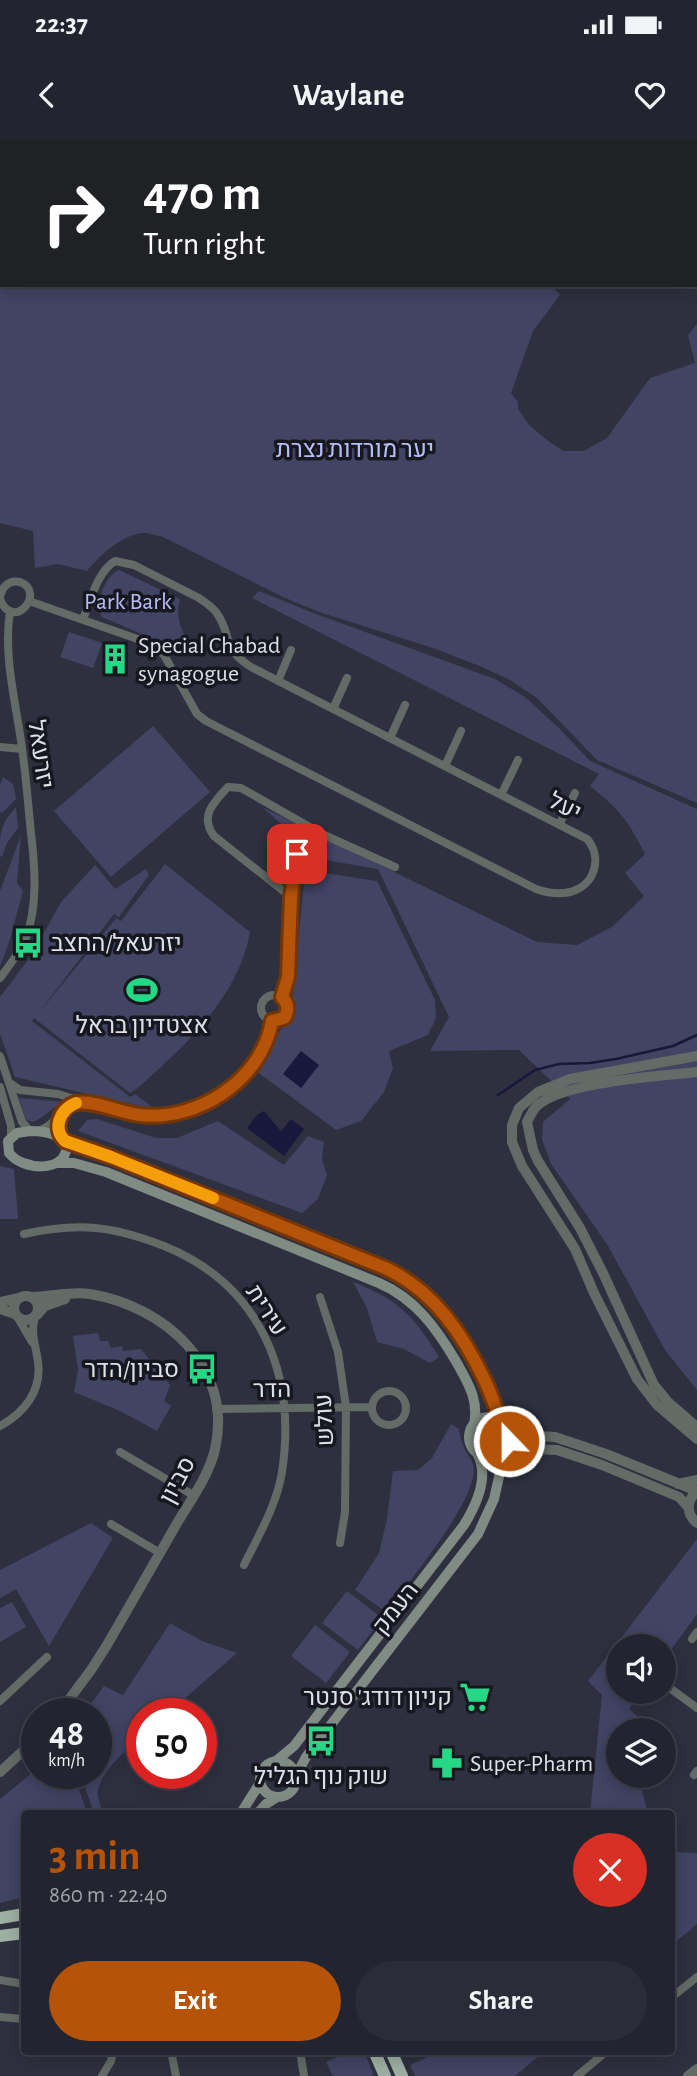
<!DOCTYPE html>
<meta charset="utf-8">
<style>
body{margin:0;font-family:"Alegreya Sans",Heebo,sans-serif;background:#2a2c37;color:#f1f3f6;height:100vh;display:flex;flex-direction:column;font-size:26px;white-space:nowrap}
*{box-sizing:border-box;margin:0}
p{font-size:23px;color:#a2a4aa}
.icon{flex:none;width:38px;height:38px;fill:none;stroke:currentColor;stroke-width:2;stroke-linecap:round;stroke-linejoin:round}
.map{position:relative;flex:1;overflow:hidden}
.panel{position:absolute;left:21px;top:1670px;width:654px;height:245px;display:flex;flex-direction:column;background:#22242f;border-radius:7px;box-shadow:0 4px 18px #0003,0 0 0 2px #3f414b}
.panel>*{flex:none}
.hud{position:absolute;left:0px;top:0px;width:698px;height:147px;box-shadow:0 4px 18px #0003,0 0 0 2px #3f414b;background:#202124;color:#fff;overflow:hidden}
.fabs{position:absolute;left:606px;top:1494px;display:grid;gap:14px}
.fabs a{display:grid;place-items:center;width:70px;height:70px;border-radius:50%;background:#22242f;box-shadow:0 4px 18px #0003,0 0 0 2px #3f414b;font-size:35px}
.speed{position:absolute;left:21px;top:1558px;display:flex;gap:14px;font-size:35px;font-weight:700;text-align:center}
.speed>*{display:grid;place-content:center;width:91px;height:91px;border-radius:50%;background:#22242f;box-shadow:0 4px 18px #0003,0 0 0 2px #3f414b;line-height:1}
.speed small{font-size:18px;font-weight:400}
.speed .limit{border:10px solid #d22;background:#fff;color:#111}
.pin{position:absolute;display:grid;place-items:center;width:60px;height:60px;color:#fff;margin:-30px;border-radius:14px;box-shadow:0 4px 10px #0006}
.me{position:absolute;width:77px;margin:-38px;rotate:338deg;stroke-linejoin:round;filter:drop-shadow(0 0 5px #0008)}
.turn{display:flex;align-items:center;gap:24px;height:147px;padding:0 28px;font-size:32px}
.turn .icon{width:91px;height:91px;stroke-width:2.5}
.turn b{display:block;font-size:49px;line-height:60px}
.round{display:grid;place-items:center;flex:none;width:74px;height:74px;border-radius:37px;background:#2a2c37}
.overview{display:flex;align-items:center;justify-content:space-between;height:119px;padding:0 28px}
h1{font-size:42px;font-weight:700;line-height:52px;color:#b45309}
.primary-button{display:flex;gap:14px;margin-top:auto;padding:14px 28px}
.primary-button a{flex:1;height:80px;border-radius:42px;background:#b45309;color:#fff;font-size:28px;font-weight:700;line-height:80px;text-align:center}
.primary-button a+a{background:#2a2c37;color:#f1f3f6}
.status{display:flex;justify-content:space-between;align-items:center;height:49px;padding:0 35px;background:#22242f;direction:ltr}
.status svg{height:19px;fill:currentColor}
header{display:flex;justify-content:space-between;align-items:center;height:91px;padding:0 28px;background:#22242f;font-size:32px;font-weight:700}
.map>svg:first-child{display:block}
.green{fill:#414463}
.water{fill:#17183c}
.lines{fill:none;stroke-linecap:round;stroke-linejoin:round}
.stream{stroke:#17183c;stroke-width:2.5}
.minor{stroke:#636b66;stroke-width:8}
.tertiary{stroke:#636b66;stroke-width:10}
.secondary{stroke:#7f8b83;stroke-width:10}
.trunk{stroke:#9eafa3;stroke-width:12}
.route-casing{stroke:#753606;stroke-width:18}
.route{stroke:#b45309;stroke-width:12}
.slow{stroke:#f59e0b;stroke-width:12}
.labels{text-anchor:middle;stroke-width:7;stroke-linejoin:round;paint-order:stroke}
.park-label{font-size:24px;fill:#b7bef6;stroke:#17181f}
.poi-label{font-size:24px;fill:#dedfe9;stroke:#17181f;text-anchor:start}
.street-label{font-size:24px;fill:#dedfe9;stroke:#17181f}
</style>
<div class="status"><b>22:37</b><svg viewBox="0 0 49 12"><path d="M0 12V9h3v3zM5 12V6h3v6zM10 12V3h3v9zM15 12V0h3v12zM26 1h20v11H26zM47 4h2v5h-2z"/></svg></div>
<header><svg class="icon" aria-label="back" viewBox="0 0 24 24"><path d="M15 5l-7 7 7 7"/></svg>Waylane<svg class="icon" aria-label="heart" viewBox="0 0 24 24"><path d="M12 20l-8-8c-3-5 5-10 8-4 3-6 11-1 8 4z"/></svg></header>
<div class="map">
<svg width="697" height="1936" viewBox="0 0 697 1936">
<rect width="100%" height="100%" fill="#2e303f"/>
<!-- green -->
<path class="green" d="M0,0H646V2H2V145H551L560,155L533,191L511,253L518,262V269L529,285L547,300L563,311H584L607,298L650,238L695,223L688,195L697,184V663L597,620L537,558L510,540L482,527L433,508L319,472L283,457L163,397C158,396 152,394 147,393C124,392 100,415 87,431L58,424L35,428L33,391L0,383Z
M119,430L180,459C176,474 179,485 186,498L167,509L160,502L102,477C94,464 105,435 119,430Z
M259,451L316,474L495,539L525,557L560,589L590,621L697,669V1250L665,1210L607,1104L551,1024L542,999L543,982L570,959L519,910L430,911L449,877L378,729L313,718L312,711L262,667L537,802L577,805L612,787L644,756L625,733L645,714C628,680 620,670 590,646L599,634L252,458Z
M69,492L102,503L93,528L60,517Z
M153,586L210,652L111,737L54,671Z
M3,637L13,644L16,659L2,673L0,672V645Z
M16,667L18,688L7,703L2,717L0,716C0,690 0,686 16,667Z
M21,695L17,743L23,751L8,806L0,826V751Z
M165,724L250,792C240,848 199,892 159,929C149,937 141,947 130,953L34,878L32,881L130,957L135,954L156,970L15,937L0,894V857L31,816L61,762L95,725L115,749L146,729L149,735L119,777L114,774L38,874L116,778L121,781Z
M305,730L377,741L435,860L436,878L428,895L389,911L393,928L384,952L361,981L336,990L256,931L288,877L293,854Z
M19,958L66,962C49,967 46,978 32,982L25,979Z
M97,979L156,998H177L218,981L284,1025L308,996L324,1002L322,1019L327,1035L318,1059L302,1073L78,991L87,980Z
M0,1026L14,1029L18,1079H0Z
M353,1142C399,1160 414,1176 439,1217L430,1223L404,1209L377,1202L367,1168Z
M98,1193L100,1201H108L111,1208L122,1206L123,1211L141,1209L170,1245L164,1261L171,1266L157,1291L120,1271L74,1252L78,1230L73,1196Z
M451,1284L459,1289C460,1297 462,1303 465,1310C468,1314 472,1320 473,1324C482,1356 406,1445 386,1472L355,1450L379,1413L387,1379L393,1331L418,1330L432,1318Z
M91,1383L113,1398L49,1506L16,1449L0,1458V1430Z
M697,1399V1474L663,1521V1507H618V1552H640L629,1569L654,1591H618V1636H638L648,1673H590L602,1555L588,1541Z
M347,1451L382,1478L358,1510L322,1483Z
M12,1462L26,1487L0,1502V1468Z
M170,1483L202,1501L237,1513L168,1573H142V1597C126,1611 103,1628 98,1650C97,1657 101,1666 102,1673H94L84,1644L73,1633H96V1573H84L104,1546L123,1555Z
M315,1485L350,1512L326,1543L291,1516Z
M37,1629V1633H66L78,1647L87,1673H24V1757L0,1763V1659Z
M672,1712L697,1713V1784L672,1805Z
M339,1911H364L374,1936H333L326,1922L340,1916Z
M442,1911H545L515,1936H415L410,1925Z"/>
<!-- water -->
<path class="water" d="M301,911L319,925L301,948L283,934Z
M264,971L281,991L291,979L304,989L284,1016L247,988L258,974Z"/>
<g class="lines">
<!-- stream -->
<path class="stream" d="M498,955L535,930L559,924L590,923L616,919L673,906L697,895"/>
<!-- minor -->
<path class="minor" d="M0,457C2,448 8,439 20,442C47,452 13,493 0,459
M29,461L146,502L156,508L164,515L197,574L206,581L536,749C547,753 558,755 570,752C595,746 603,717 587,699L251,527C220,507 233,495 216,472C211,466 205,462 199,458L134,425L115,421C97,432 91,460 83,479
M278,541L291,510
M333,569L347,538
M390,598L405,565
M0,607L22,609
M445,626L461,591
M501,655L518,620
M559,685L575,653
M291,757L214,696C199,676 214,662 228,647L241,648L322,694L395,727
M0,838C9,826 20,812 26,798C38,765 35,727 31,693C28,664 26,636 22,608C16,562 3,517 10,471
M261 868a13 13 0 1 1 26 0a13 13 0 1 1-26 0Z
M282,857L288,837L291,757L297,714
M0,916L22,982L30,991
M10,943L20,950L58,954L84,962
M0,947L11,986V998
M38,991C56,986 61,966 77,963C94,960 121,974 140,975C197,982 262,940 273,881
M24,1094C79,1082 113,1086 164,1106C260,1145 297,1233 282,1332C277,1364 259,1395 244,1425
M320,1157L338,1212L346,1267L345,1372L340,1403
M18,1178L32,1202
M372 1268a17 17 0 1 1 34 0a17 17 0 1 1-34 0Z
M216,1269L371,1267
M0,1286C24,1273 42,1251 38,1222C36,1206 30,1193 35,1177
M120,1312L193,1355
M111,1384L160,1413
M692,1499L697,1492
M663,1543L697,1568
M0,1561L47,1517
M694,1635L697,1631
M0,1840L24,1844
M672,1857L697,1837
M0,1877L24,1879
M171,1911L176,1936
M300,1911L304,1936
M102,1936L111,1921L113,1911
M577,1936L607,1911"/>
<!-- tertiary -->
<path class="tertiary" d="M697,916L570,939L538,952L519,968L512,985V1002L522,1026L575,1109L594,1153L637,1239L657,1265L697,1299
M697,932C660,936 558,942 535,968C532,972 529,978 527,982L533,1010L538,1021L580,1088L603,1133L654,1245L668,1262L697,1287
M14 1168a12 12 0 1 1 24 0a12 12 0 1 1-24 0Z
M31,1157C51,1157 70,1151 90,1154C164,1166 234,1227 215,1309C209,1336 190,1361 176,1385C153,1425 130,1465 107,1505L91,1530L59,1573
M0,1162L19,1158
M0,1169L15,1174
M37,1175L45,1166L65,1159
M507,1287L524,1295L555,1297L606,1314L697,1351
M507,1308L557,1310L602,1325L679,1357L688,1367
M678,1344L697,1340
M697,1351C686,1361 686,1374 697,1383
M0,1632L37,1598
M688,1936L697,1929"/>
<!-- secondary -->
<path class="secondary" d="M30,991C44,991 60,993 67,1006C65,1034 22,1030 9,1013L8,1001L17,993Z
M65,1001L111,1017L385,1128C433,1149 462,1194 485,1239C492,1254 496,1270 505,1284
M57,1023H74L106,1032L379,1143C416,1159 437,1189 457,1223C468,1243 479,1260 474,1284
M469 1297a20 20 0 1 1 40 0a20 20 0 1 1-40 0Z
M260 1639a18 18 0 1 1 36 0a18 18 0 1 1-36 0Z
M276,1621L294,1606L464,1385C477,1364 490,1336 477,1313
M297,1641L298,1632L306,1617L478,1394L494,1359L505,1310
M241,1673L260,1643
M258,1673L266,1664L277,1657
M271,1673H282"/>
<!-- trunk -->
<path class="trunk" d="M0,1778L24,1774
M0,1796L24,1793
M374,1911L385,1936
M391,1911L402,1936"/>
</g>
<g class="lines">
<!-- route casing -->
<g class="route-casing">
<path id="route" d="M297,714L291,757L288,837L282,857C288,863 289,871 284,878L272,881C262,940 197,982 140,975C121,973 94,960 76,963C59,967 53,990 65,1001L111,1017L385,1128C433,1150 463,1194 485,1241C490,1251 493,1261 497,1271C502,1282 510,1288 509,1301"/>
</g>
<!-- route -->
<use href="#route" class="route"/>
<!-- slow -->
<path class="slow" d="M76,963C60,970 52,988 65,1001L111,1017L213,1058"/>
</g>
<!-- icons -->
<defs>
<g id="building-bare" transform="scale(2.415)"><path d="M-4-6H4V6H1V3H-1V6H-4ZM-2.5-4.3h1.7v1.8h-1.7ZM.8-4.3h1.7v1.8H.8ZM-2.5-1h1.7V.8h-1.7ZM.8-1h1.7V.8H.8Z" fill="#26d886" stroke="#17181f" stroke-width="2.5" paint-order="stroke"/></g>
<g id="bus-bare" transform="scale(2.415)"><path d="M-5-6H5V4H4V6H2V4H-2V6H-4V4H-5ZM-3.5-4V0h7V-4ZM-3.5 1.2v1.5H-2V1.2ZM2 1.2v1.5H3.5V1.2Z" fill="#26d886" stroke="#17181f" stroke-width="2.5" paint-order="stroke"/></g>
<g id="stadium-bare" transform="scale(2.415)"><path d="M0-5a6.5 5 0 1 0 0 10a6.5 5 0 1 0 0-10ZM-3.5-1.8h7v3.6h-7Z" fill="#26d886" stroke="#17181f" stroke-width="2.5" paint-order="stroke"/></g>
<g id="supermarket-bare" transform="scale(2.415)"><path d="M-6-5.5h2.5l.6 2H6L4.5 2H-2.5L-4.4-4H-6ZM-1.5 3.2a1.3 1.3 0 1 0 .1 0ZM3 3.2a1.3 1.3 0 1 0 .1 0Z" fill="#26d886" stroke="#17181f" stroke-width="2.5" paint-order="stroke"/></g>
<g id="pharmacy-bare" transform="scale(2.415)"><path d="M-2-6h4v4h4v4h-4v4h-4v-4h-4v-4h4Z" fill="#26d886" stroke="#17181f" stroke-width="2.5" paint-order="stroke"/></g>
</defs>
<g fill-rule="evenodd">
<use href="#building-bare" x="115" y="519"/>
<use href="#bus-bare" x="28" y="803"/>
<use href="#stadium-bare" x="142" y="850"/>
<use href="#bus-bare" x="202" y="1229"/>
<use href="#supermarket-bare" x="475" y="1557"/>
<use href="#bus-bare" x="321" y="1601"/>
<use href="#pharmacy-bare" x="447" y="1623"/>
</g>
<g class="labels">
<!-- park labels -->
<g class="park-label">
<text x="355" y="317">יער מורדות נצרת</text>
<text x="128" y="469">Park Bark</text>
</g>
<!-- poi labels -->
<g class="poi-label">
<text x="138" y="513">Special Chabad<tspan x="138" dy="28">synagogue</tspan></text>
<text x="51" y="811">יזרעאל/החצב</text>
<text x="142" y="893" text-anchor="middle">אצטדיון בראל</text>
<text x="179" y="1237" text-anchor="end">סביון/הדר</text>
<text x="452" y="1565" text-anchor="end">קניון דודג' סנטר</text>
<text x="470" y="1631">Super-Pharm</text>
<text x="321" y="1644" text-anchor="middle">שוק נוף הגליל</text>
</g>
<!-- street labels -->
<g class="street-label">
<text transform="translate(41 614) rotate(82)" y="8">יזרעאל</text>
<text transform="translate(565 666) rotate(27)" y="8">יעל</text>
<text transform="translate(267 1170) rotate(57)" y="8">עירית</text>
<text transform="translate(272 1249) rotate(-1)" y="8">הדר</text>
<text transform="translate(324 1280) rotate(-93)" y="8">עולש</text>
<text transform="translate(177 1340) rotate(-62)" y="8">סביון</text>
<text transform="translate(395 1468) rotate(-52)" y="8">העמק</text>
</g>
</g>
</svg>
<div class="fabs">
<a><svg class="icon" aria-label="sound" viewBox="0 0 24 24"><path d="M4 9h4l5-4v14l-5-4H4zM17 9q2 3 0 6"/></svg></a>
<a><svg class="icon" aria-label="layers" viewBox="0 0 24 24"><path d="M12 4l9 5-9 5-9-5zM3 14l9 5 9-5"/></svg></a>
</div>
<div class="speed"><div>48<small>km/h</small></div><div class="limit">50</div></div>
<div class="pin" style="left:297px;top:714px;background:#d93025"><svg class="icon" aria-label="arrive" viewBox="0 0 24 24"><path d="M6 21V4h12l-3 4 3 4H6"/></svg></div>
<svg class="me" style="left:509px;top:1301px" viewBox="-20 -20 40 40"><circle r="17" fill="#b45309" stroke="#fff" stroke-width="3"/><path d="M0-11L8 9 0 5-8 9z" fill="#fff"/></svg>
<div class="hud">
<div class="turn"><svg class="icon" aria-label="right" viewBox="0 0 24 24"><path d="M7 20v-9h11M14 6l5 5-5 5"/></svg><div><b>470 m</b>Turn right</div></div>
</div>
<section class="panel">
<div class="overview"><div><h1>3 min</h1><p>860 m · 22:40</p></div><a class="round" style="background:#d93025;color:#fff"><svg class="icon" aria-label="close" viewBox="0 0 24 24"><path d="M6 6l12 12M18 6L6 18"/></svg></a></div>
<div class="primary-button"><a>Exit</a><a>Share</a></div>
</section>
</div>
